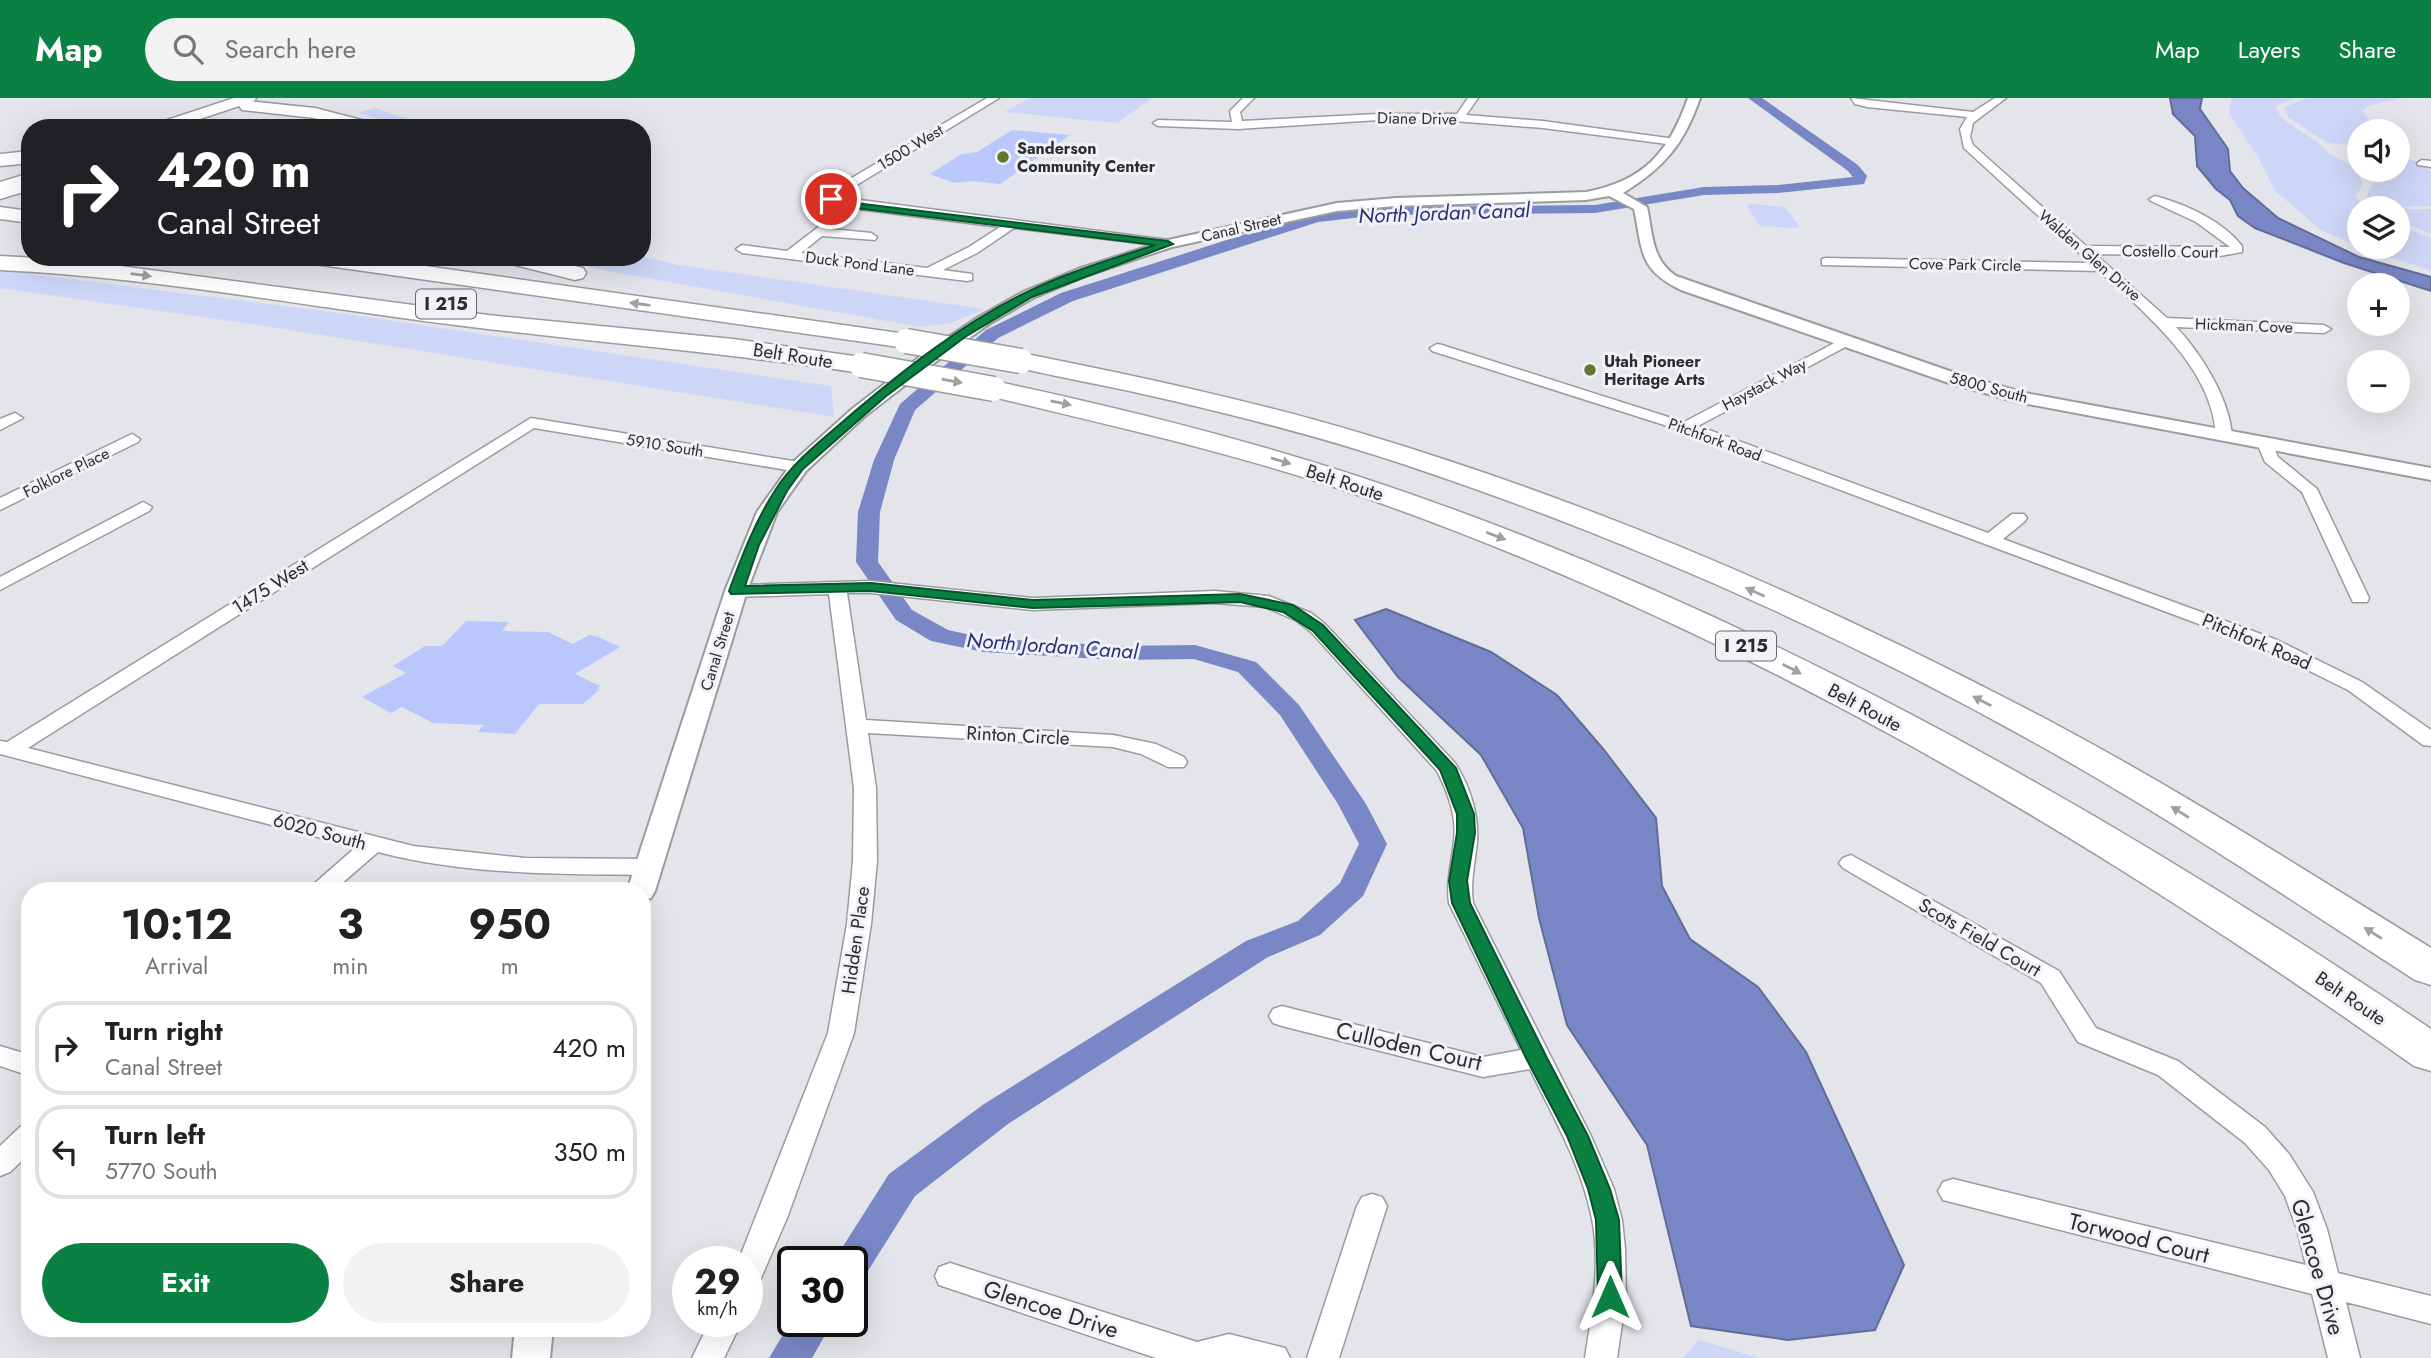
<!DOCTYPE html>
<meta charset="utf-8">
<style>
body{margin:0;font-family:Jost,sans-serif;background:#f2f2f2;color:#222;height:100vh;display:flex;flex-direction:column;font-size:26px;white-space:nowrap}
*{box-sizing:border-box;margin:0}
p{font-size:23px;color:#767676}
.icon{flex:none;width:38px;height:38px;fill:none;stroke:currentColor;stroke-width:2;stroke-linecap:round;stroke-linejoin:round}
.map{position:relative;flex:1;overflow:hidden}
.panel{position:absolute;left:21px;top:784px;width:630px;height:455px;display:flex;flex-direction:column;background:#fff;border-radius:28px;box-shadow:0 7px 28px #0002}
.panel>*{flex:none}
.guide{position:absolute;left:21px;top:21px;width:630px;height:147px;border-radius:28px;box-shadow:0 7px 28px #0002;background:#202124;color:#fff;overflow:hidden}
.fabs{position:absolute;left:2347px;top:21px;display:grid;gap:14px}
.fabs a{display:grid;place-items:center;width:63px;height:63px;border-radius:50%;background:#fff;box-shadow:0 7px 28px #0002;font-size:35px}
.speed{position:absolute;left:672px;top:1148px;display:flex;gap:14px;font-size:35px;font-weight:700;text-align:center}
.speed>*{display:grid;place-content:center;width:91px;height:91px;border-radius:50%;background:#fff;box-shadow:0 7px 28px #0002;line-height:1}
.speed small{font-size:18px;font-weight:400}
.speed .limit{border:4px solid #111;border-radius:10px;background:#fff;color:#111}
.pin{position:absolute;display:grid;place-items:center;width:60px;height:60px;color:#fff;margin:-30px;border:4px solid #fff;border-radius:50%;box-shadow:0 2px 7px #0007}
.me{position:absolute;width:77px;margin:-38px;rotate:0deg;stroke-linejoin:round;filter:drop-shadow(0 0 5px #0008)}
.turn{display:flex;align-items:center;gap:24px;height:147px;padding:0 21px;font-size:32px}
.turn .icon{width:91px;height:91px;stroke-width:2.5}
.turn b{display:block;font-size:49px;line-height:60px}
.eta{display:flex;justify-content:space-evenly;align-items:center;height:119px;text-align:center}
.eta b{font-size:42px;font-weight:700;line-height:49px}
.button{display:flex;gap:14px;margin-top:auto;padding:14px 21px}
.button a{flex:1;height:80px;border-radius:42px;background:#0b8043;color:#fff;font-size:28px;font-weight:700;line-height:80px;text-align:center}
.button a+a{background:#f2f2f2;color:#222}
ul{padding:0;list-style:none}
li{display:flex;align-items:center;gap:21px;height:94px;margin:0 14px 10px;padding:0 7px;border:4px solid #e0e0e0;border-radius:28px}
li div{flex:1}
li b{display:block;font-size:26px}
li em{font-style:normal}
header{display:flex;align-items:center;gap:42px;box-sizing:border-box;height:98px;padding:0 35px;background:#0b8043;color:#fff}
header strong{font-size:33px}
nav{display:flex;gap:38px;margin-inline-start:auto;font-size:24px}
.search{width:490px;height:63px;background:#f2f2f2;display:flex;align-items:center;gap:18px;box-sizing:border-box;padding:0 24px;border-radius:38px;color:#767676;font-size:26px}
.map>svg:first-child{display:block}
.green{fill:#ced6f7}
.water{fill:#7987c6;stroke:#626c98;stroke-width:2}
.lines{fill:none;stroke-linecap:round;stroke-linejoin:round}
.canal{fill:#7987c6;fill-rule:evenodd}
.building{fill:#b9c7fd}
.minor-casing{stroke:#999b9f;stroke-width:3}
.tertiary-casing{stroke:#999b9f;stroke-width:4}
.primary-casing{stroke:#999b9f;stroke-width:3}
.motorway-casing{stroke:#999b9f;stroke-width:3}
.minor{fill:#fff;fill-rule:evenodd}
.tertiary{fill:#fff;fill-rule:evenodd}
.primary{fill:#fff;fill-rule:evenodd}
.motorway{fill:#fff;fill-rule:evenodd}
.motorway-bridge-casing{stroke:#999b9f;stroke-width:27;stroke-linecap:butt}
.motorway-bridge{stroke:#fff;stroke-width:24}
.oneway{fill:#a0a0a1}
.route{fill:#0b8043;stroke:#07532c;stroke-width:2}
.poi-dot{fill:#62792b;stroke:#f1f2f7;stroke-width:2.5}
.labels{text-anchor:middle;stroke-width:6;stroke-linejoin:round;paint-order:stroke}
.far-street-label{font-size:16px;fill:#2c2d2e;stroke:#f1f2f7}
.far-poi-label{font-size:16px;font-weight:bold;fill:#2c2d2e;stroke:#f1f2f7;text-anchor:start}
.shield{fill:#f1f2f7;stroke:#67686a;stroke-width:2}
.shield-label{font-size:18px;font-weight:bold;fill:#2c2d2e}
.street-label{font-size:19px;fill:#2c2d2e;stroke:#f1f2f7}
.water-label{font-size:21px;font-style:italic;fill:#282f7a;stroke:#f1f2f7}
.near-street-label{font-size:23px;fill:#2c2d2e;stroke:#f1f2f7}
</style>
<header>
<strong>Map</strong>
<div class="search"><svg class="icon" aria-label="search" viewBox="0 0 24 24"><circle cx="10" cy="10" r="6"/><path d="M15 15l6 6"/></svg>Search here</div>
<nav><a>Map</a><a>Layers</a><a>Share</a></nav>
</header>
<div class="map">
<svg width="2431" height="1260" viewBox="0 0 2431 1260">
<rect width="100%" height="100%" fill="#e3e5ea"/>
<!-- green -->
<path class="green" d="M1029,0H1152L1117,25L1005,14Z
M2231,0H2295L2276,8L2279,16L2287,24L2316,43L2330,56L2356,70L2363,86L2356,99L2365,110H2359V149L2321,132L2275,93L2259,61L2229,15Z
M2308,0H2402L2368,8L2363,13L2375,33H2359V48L2327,45L2288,19L2285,9Z
M375,10L435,30H410L358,15Z
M2398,59L2412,62L2431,73V108L2376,110L2368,104L2367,97L2373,85L2367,72H2398Z
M1752,106L1785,109L1799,128L1794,130L1760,128L1747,108Z
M2398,111H2431V136L2398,122Z
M2398,127L2431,140V173L2359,149H2398Z
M642,158L678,167L984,211L951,225L921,229L607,173L548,159Z
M0,172L347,216L831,288L834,319L271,229L0,190Z
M1699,1242L1759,1260H1683Z"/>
<!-- water -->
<path class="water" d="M2170,0H2202L2200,11L2228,51L2230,73L2243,90L2278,120L2359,159L2431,179V193L2344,165L2255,130L2238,118L2230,102L2216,91L2197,68L2195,38L2173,16Z
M1386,511L1491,554L1557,597L1604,652L1656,720L1662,788L1690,841L1758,889L1806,954L1904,1167L1875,1232L1788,1242L1691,1228L1647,1047L1567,927L1539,820L1523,730L1481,657L1398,579L1355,522Z"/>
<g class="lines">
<!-- canal -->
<path class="canal" d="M1748,0H1762L1858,67L1867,78L1864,86L1777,95L1704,97L1595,115L1380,117L1318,124L1073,203L998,240L915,312L894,362L880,414L878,464L912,512L948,532L984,540L1119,548L1195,547L1256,564L1299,607L1366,706L1387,746L1363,798L1320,837L1268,859L1008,1026L915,1098L866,1176L852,1180V1164H833L889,1076L984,1006L1246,843L1298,823L1340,785L1359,746L1338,706L1280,617L1238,574L1194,561L1119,562L984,554L931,543L896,522L856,464L858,414L874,362L900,306L986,232L1061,195L1280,125L1318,116L1380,109L1595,107L1704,89L1777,87L1853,79L1848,73Z
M793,1220V1223H833L812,1260H769Z"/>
</g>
<!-- building -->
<path class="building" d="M1012,32L1070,37L1000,86L971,83L954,85L930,76L962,56L977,54Z
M466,523L509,524L502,533L548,534L573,546L589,537L596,538L620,549L575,576L600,588L597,590L600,591L583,606H539L515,636L478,634L483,627L433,625L402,609L391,615L362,599L406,575L393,568L425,548H442Z"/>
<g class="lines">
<!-- minor casing -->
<g class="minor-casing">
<path id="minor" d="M987,0H999L837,99L1168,142L1172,143V149L1014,130L977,155L943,172L972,176V182L967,183L742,155L736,151L742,147L787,153L846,108L827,103L828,94ZM857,111L1000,129L969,149L927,170L801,155L822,138L875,142L877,139L871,135L831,131Z
M1243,0H1254L1240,14L1242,23L1378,16H1457L1468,0H1478L1466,17L1543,23L1675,41L1680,44L1675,47L1543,30L1442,22H1378L1238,31L1158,28L1153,25L1158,22L1232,24L1230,13Z
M1851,0L1973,14L1995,0H2006L1973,25L1970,39L1973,47L2086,148L2230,149L2196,124L2151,103L2149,101L2155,98C2185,106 2223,123 2242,148V154L2220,158L2095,156L2167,220L2324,227L2331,231L2324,235L2176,229C2201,255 2229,300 2232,337L2224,342L2216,337C2212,269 2145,215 2099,173L1822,167V161L1826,160L2090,165L1964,50L1960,31L1967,19L1867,9L1855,6Z
M2422,62L2431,63V69L2418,67L2417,65Z
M1844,240L1851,244L1849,247L1698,328L1988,435L2012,416H2024L2027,420L2024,424L2003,441L2277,542L2362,584L2431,632V648L2423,647L2348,592L2263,550L1680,332L1432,253L1430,250L1437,246L1442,247L1684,324Z
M15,315L23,320L0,332V321Z
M531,320L799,364L807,369L799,374L534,330L28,650L413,748L525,760L648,761L656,764L660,769L656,774L648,777C558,776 466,777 378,754L333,793H306L356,749L0,656V643L7,644Z
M132,336L140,341L138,344L0,412V400Z
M2265,340L2271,342L2278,359L2317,391L2369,500L2367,504H2353L2351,500L2302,394L2265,364L2257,345Z
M143,404L152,409L149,413L0,492V479Z
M871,483L1033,500L1215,493L1269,498L1311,515L1325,526L1455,665C1470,688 1479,717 1477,744C1475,765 1470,784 1473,805L1591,1038L1614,1091L1622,1122L1625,1151L1626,1199L1617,1260H1585C1592,1214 1601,1167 1592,1121C1582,1068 1553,1019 1530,971L1483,979L1282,928L1273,925L1269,918L1273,911L1282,908L1483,959L1521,952L1449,805C1446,783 1452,764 1454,743C1457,718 1448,695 1437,673L1311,534L1297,523L1265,509L1215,505L1033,512L871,495H847L866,622L1113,637L1156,646L1184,659L1187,664L1184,669H1168L1141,656L1113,649L868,635L876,690L877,763L871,826L854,935L787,1120L758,1187L747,1191V1164H738L828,935L847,826L853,763L854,690L829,496L736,499L727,493L736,487Z
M1851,757L2059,873L2096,930L2178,963L2265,1029L2289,1056L2313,1094L2327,1131L2338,1175L2431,1198V1226L2346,1204L2360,1260H2328L2312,1196L1943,1102L1938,1093L1943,1084L1953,1081L2306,1167L2297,1131L2285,1098L2269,1072L2245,1045L2158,977L2078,944L2041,885L1843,770L1839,765L1843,760Z
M0,948L30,957V978L0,968Z
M30,1026V1055L10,1074L0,1078V1048L20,1029Z
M1372,1096L1382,1099L1387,1108L1339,1260H1307L1357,1108L1362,1099Z
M950,1165L1197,1244L1229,1236L1285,1250L1290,1260H1156L939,1187L935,1178L939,1169Z
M710,1223H742L724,1260H692Z"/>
</g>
<!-- tertiary casing -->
<g class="tertiary-casing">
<path id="tertiary" d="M1688,0H1700C1684,46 1665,69 1623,95L1647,109C1653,136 1651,161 1676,178L1961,277L2025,295L2431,370V382L2017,304L1949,285L1681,192C1638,171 1643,153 1634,111L1609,98L1586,102L1396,108L1337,113L1172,149L1088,177L1033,200L989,226L934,265L864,319L806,373L777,414L747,493L655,793L651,800L642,802V793H627L725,493L757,414L792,365L852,311L922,257L977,220L1023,194L1078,171L1168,142L1337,105L1396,100L1586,94C1644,83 1669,54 1688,0Z
M515,1230H553L550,1260H512Z"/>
</g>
<!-- primary casing -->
<g class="primary-casing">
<path id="primary" d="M234,0H256L254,3L173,30H150L152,27Z
M30,75V86L0,95V84Z"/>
</g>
<!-- motorway casing -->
<g class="motorway-casing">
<path id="motorway" d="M248,3L315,10L377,26L380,30H350L314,20L242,12L239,8Z
M30,53V65L0,68V56Z
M30,80V92L0,101V89Z
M0,109L30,113V125L0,121Z
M0,158L75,162L488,217L733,241L861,259L870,262L874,267L870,272L861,275C737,256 613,246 488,231C325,212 164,180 0,172Z
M303,159H362L906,236L915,238L918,243L915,248L906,250L314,166L306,164Z
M500,159H538L583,170L586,175L583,180L575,182L503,164Z
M1021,255C1137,278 1254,303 1367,337C1607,409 1839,511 2059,628C2186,696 2308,774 2431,850V887L2415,882C2305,811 2195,737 2081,671C1867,547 1637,444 1403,366C1315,337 1224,314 1134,294C1093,285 1052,278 1012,268L1008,263L1012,258Z
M994,283C1116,309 1238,339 1357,378C1738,503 2100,707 2431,931V973L2414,968C2083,732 1726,523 1340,391C1223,352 1104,326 985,297L981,291L985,285Z"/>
</g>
<!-- minor -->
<use href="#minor" class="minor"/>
<!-- tertiary -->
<use href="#tertiary" class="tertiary"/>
<!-- primary -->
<use href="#primary" class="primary"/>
<!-- motorway -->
<use href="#motorway" class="motorway"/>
<!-- motorway-bridge casing -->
<g class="motorway-bridge-casing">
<path id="motorway-bridge" d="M906,243L1021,263
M861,267L994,291"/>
</g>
<!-- motorway-bridge -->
<use href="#motorway-bridge" class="motorway-bridge"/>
</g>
<!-- one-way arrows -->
<defs><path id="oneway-solid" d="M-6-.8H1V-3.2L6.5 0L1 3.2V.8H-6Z" transform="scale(1.75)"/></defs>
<g class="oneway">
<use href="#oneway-solid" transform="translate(141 177) rotate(7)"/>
<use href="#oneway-solid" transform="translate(640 206) rotate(-172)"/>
<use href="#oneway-solid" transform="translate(952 283) rotate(10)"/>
<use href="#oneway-solid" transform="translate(1061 305) rotate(12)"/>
<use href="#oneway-solid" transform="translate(1281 363) rotate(17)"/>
<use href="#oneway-solid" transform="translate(1496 438) rotate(21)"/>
<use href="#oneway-solid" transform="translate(1755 494) rotate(-156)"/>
<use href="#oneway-solid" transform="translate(1792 571) rotate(27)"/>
<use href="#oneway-solid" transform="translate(1982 603) rotate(-153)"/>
<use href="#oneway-solid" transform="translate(2180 714) rotate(-148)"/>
<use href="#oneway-solid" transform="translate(2373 835) rotate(-148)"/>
</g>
<!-- route -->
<path class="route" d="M831,98L855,105L1168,143L1173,146L1032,199L965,239L885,299L803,371L787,393L759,447L745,488L871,485L1033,502L1240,496L1293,507L1323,527L1456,670L1474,716L1475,735L1467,783L1470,805L1547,960L1588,1038L1610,1091L1619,1122L1622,1199L1618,1206L1610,1209L1601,1206L1598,1199L1596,1122L1588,1091L1567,1038L1526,960L1452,805L1449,783L1457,735V716L1440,672L1313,533L1283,514L1240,504L1033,510L871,493L731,496L729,493C742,458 755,423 776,391C794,363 822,342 847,320C901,274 961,226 1025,195C1067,174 1112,161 1155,147L855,110L828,103Z"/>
<!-- markers -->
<g class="poi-dot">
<circle cx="1003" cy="59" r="7"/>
<circle cx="1590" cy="272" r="7"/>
</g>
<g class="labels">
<!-- far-street labels -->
<g class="far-street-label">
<text transform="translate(1417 20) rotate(1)" y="6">Diane Drive</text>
<text transform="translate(910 49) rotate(-31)" y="6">1500 West</text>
<text transform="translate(1241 129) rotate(-13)" y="6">Canal Street</text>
<text transform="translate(2170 153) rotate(1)" y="6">Costello Court</text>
<text transform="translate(2090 157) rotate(41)" y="6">Walden Glen Drive</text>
<text transform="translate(860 165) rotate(7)" y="6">Duck Pond Lane</text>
<text transform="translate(1965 166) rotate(1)" y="6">Cove Park Circle</text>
<text transform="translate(2244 227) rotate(2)" y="6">Hickman Cove</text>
<text transform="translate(1764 286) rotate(-28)" y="6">Haystack Way</text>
<text transform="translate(1989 289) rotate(15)" y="6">5800 South</text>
<text transform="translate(1715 341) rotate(20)" y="6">Pitchfork Road</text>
<text transform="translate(665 347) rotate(9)" y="6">5910 South</text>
<text transform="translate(66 374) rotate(-26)" y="6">Folklore Place</text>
<text transform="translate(717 553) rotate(-73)" y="6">Canal Street</text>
</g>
<!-- far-poi labels -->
<g class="far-poi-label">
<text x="1017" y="56">Sanderson<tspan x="1017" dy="18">Community Center</tspan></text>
<text x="1604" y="269">Utah Pioneer<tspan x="1604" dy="18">Heritage Arts</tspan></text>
</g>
<!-- shield labels -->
<g class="shield">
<rect x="416" y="191.5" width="60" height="29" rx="5"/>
<rect x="1716" y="533.5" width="60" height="29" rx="5"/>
</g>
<g class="shield-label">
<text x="446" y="212">I 215</text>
<text x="1746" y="554">I 215</text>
</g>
<!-- street labels -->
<g class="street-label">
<text transform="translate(793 257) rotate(9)" y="7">Belt Route</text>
<text transform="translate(1345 384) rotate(18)" y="7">Belt Route</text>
<text transform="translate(270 488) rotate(-32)" y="7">1475 West</text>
<text transform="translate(2257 543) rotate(23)" y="7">Pitchfork Road</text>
<text transform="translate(1865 609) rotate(28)" y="7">Belt Route</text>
<text transform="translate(1018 637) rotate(3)" y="7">Rinton Circle</text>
<text transform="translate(320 733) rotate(15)" y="7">6020 South</text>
<text transform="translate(1980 839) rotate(30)" y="7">Scots Field Court</text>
<text transform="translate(855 842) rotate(-82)" y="7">Hidden Place</text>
<text transform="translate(2351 900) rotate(34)" y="7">Belt Route</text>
</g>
<!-- water labels -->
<g class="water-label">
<text transform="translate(1444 115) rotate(-2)" y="7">North Jordan Canal</text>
<text transform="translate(1052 548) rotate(4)" y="7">North Jordan Canal</text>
</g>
<!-- near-street labels -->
<g class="near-street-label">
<text transform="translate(1409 948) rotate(13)" y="8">Culloden Court</text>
<text transform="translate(2139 1140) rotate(14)" y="8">Torwood Court</text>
<text transform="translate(2318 1169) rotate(74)" y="8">Glencoe Drive</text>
<text transform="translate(1051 1211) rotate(18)" y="8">Glencoe Drive</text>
</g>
</g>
</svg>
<div class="fabs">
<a><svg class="icon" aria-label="sound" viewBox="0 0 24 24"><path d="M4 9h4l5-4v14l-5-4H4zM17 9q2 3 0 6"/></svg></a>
<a><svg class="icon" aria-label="layers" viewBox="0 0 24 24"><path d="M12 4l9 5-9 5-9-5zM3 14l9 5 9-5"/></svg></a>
<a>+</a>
<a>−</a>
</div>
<div class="speed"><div>29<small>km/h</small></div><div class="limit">30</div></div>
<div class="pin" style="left:831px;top:101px;background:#d93025"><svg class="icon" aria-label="arrive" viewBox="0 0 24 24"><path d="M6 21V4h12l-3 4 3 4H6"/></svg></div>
<svg class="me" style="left:1610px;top:1199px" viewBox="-20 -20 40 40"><path d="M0-17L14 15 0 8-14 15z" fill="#0b8043" stroke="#fff" stroke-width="4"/></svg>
<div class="guide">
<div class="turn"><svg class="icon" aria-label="right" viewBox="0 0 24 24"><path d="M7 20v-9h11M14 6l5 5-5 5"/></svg><div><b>420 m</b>Canal Street</div></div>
</div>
<section class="panel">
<div class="eta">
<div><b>10:12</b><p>Arrival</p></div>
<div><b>3</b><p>min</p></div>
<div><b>950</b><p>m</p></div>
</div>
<ul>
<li><svg class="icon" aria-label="right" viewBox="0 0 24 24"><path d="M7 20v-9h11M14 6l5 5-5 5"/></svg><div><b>Turn right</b><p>Canal Street</p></div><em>420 m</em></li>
<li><svg class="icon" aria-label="left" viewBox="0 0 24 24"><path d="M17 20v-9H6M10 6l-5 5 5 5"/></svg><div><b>Turn left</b><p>5770 South</p></div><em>350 m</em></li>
</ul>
<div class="button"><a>Exit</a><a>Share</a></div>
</section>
</div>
